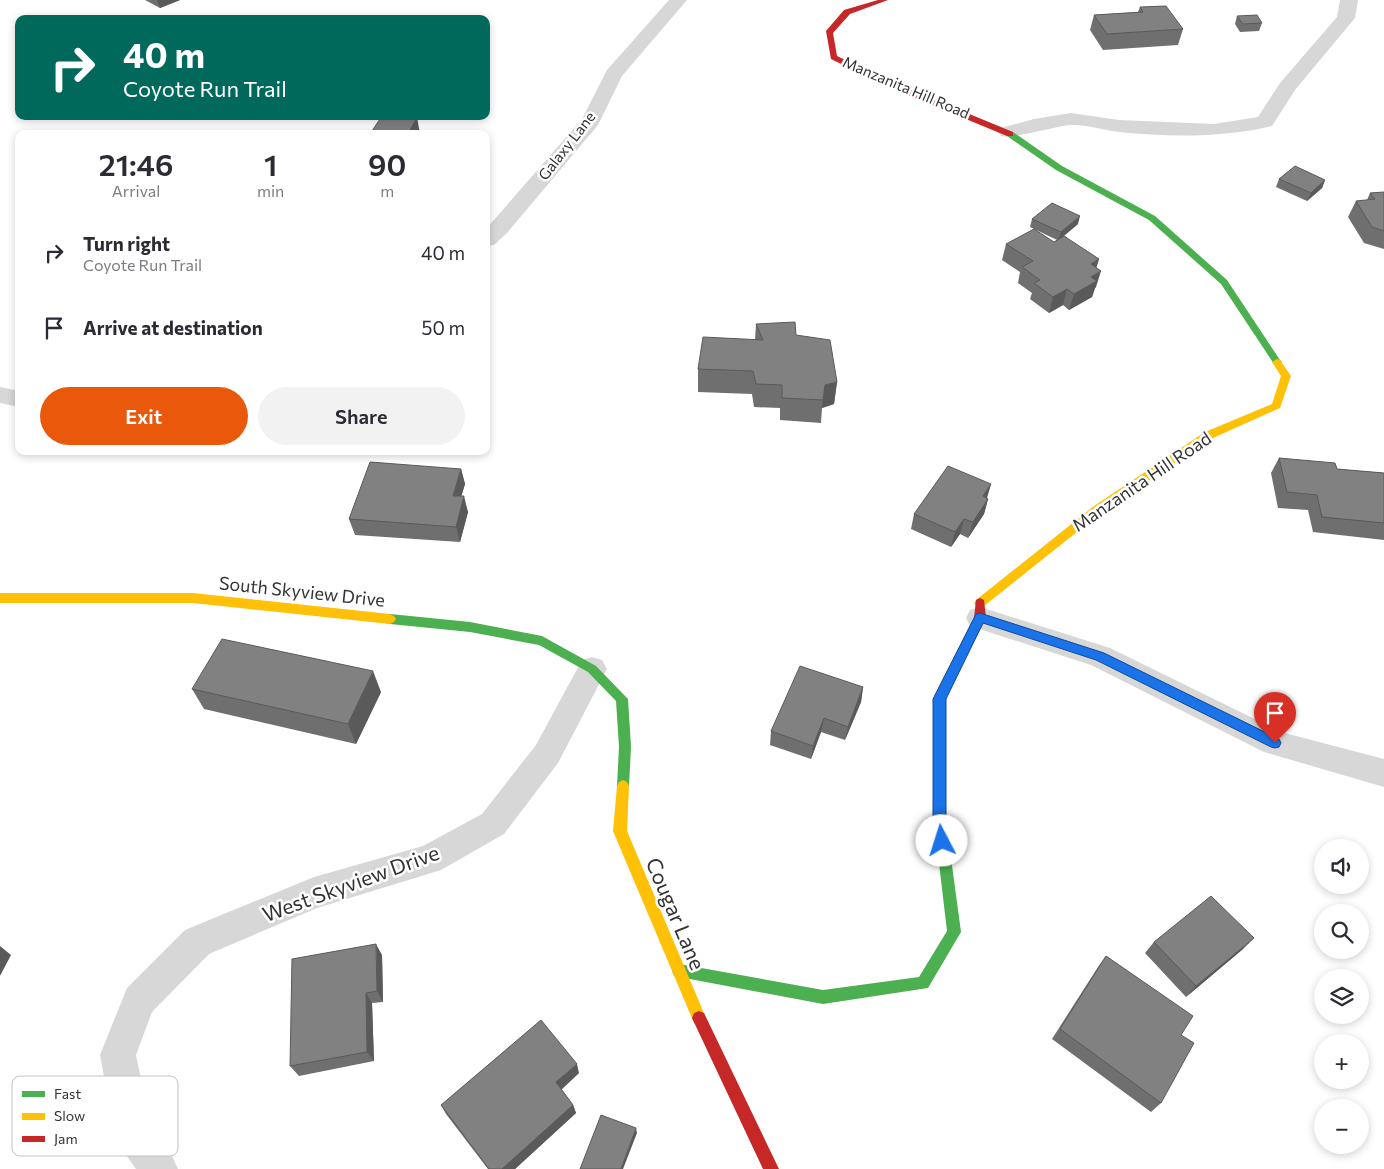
<!DOCTYPE html>
<meta charset="utf-8">
<style>
body{margin:0;font-family:Commissioner,sans-serif;background:#f2f2f3;color:#2b2b33;height:100vh;display:flex;flex-direction:column;font-size:19px;white-space:nowrap}
*{box-sizing:border-box;margin:0}
p{font-size:16px;color:#7c7c81}
.icon{flex:none;width:28px;height:28px;fill:none;stroke:currentColor;stroke-width:2;stroke-linecap:round;stroke-linejoin:round}
.map{position:relative;flex:1;overflow:hidden}
.side{position:absolute;left:15px;top:130px;width:475px;height:325px;display:flex;flex-direction:column;background:#fff;border-radius:10px;box-shadow:0 2px 8px #0003}
.side>*{flex:none}
.hud{position:absolute;left:15px;top:15px;width:475px;height:105px;border-radius:10px;box-shadow:0 2px 8px #0003;background:#00695c;color:#fff;overflow:hidden}
.controls{position:absolute;left:1314px;top:839px;display:grid;gap:10px}
.controls a{display:grid;place-items:center;width:55px;height:55px;border-radius:50%;background:#fff;box-shadow:0 2px 8px #0003;font-size:25px}
.pin{position:absolute;display:grid;place-items:center;width:42px;height:42px;color:#fff;margin:-51px -21px;border-radius:50% 50% 50% 0;rotate:-45deg;box-shadow:0 0 5px #0007}
.pin .icon{rotate:45deg}
.me{position:absolute;width:55px;margin:-28px;rotate:355deg;stroke-linejoin:round;filter:drop-shadow(0 0 4px #0008)}
.turn{display:flex;align-items:center;gap:18px;height:105px;padding:0 25px;font-size:22px}
.turn .icon{width:65px;height:65px;stroke-width:2.5}
.turn b{display:block;font-size:35px;line-height:42px}
.eta{display:flex;justify-content:space-evenly;align-items:center;height:85px;text-align:center}
.eta b{font-size:30px;font-weight:600;line-height:35px}
.primary-button{display:flex;gap:10px;margin-top:auto;padding:10px 25px}
.primary-button a{flex:1;height:58px;border-radius:30px;background:#ea580c;color:#fff;font-size:20px;font-weight:600;line-height:58px;text-align:center}
.primary-button a+a{background:#f2f2f3;color:#2b2b33}
ul{padding:0;list-style:none}
li{display:flex;align-items:center;gap:15px;height:75px;padding:0 25px}
li div{flex:1}
li b{display:block;font-size:19px}
li em{font-style:normal}
.map>svg:first-child{display:block}
.lines{fill:none;stroke-linecap:round;stroke-linejoin:round}
.street{fill:#d7d7d7;fill-rule:evenodd}
.fast{fill:#4caf50;fill-rule:evenodd}
.slow{fill:#ffc107;fill-rule:evenodd}
.jam{fill:#c62828;fill-rule:evenodd}
.wall{fill:#6f6f6f}
.shaded-wall{fill:#5a5a5a}
.building{fill:#818181;stroke:#5a5a5a}
.route{fill:#1a73e8;stroke:#114b97}
.labels{text-anchor:middle;stroke-width:5;stroke-linejoin:round;paint-order:stroke}
.far-street-label{font-size:15px;fill:#333;stroke:#fff}
.street-label{font-size:18px;fill:#333;stroke:#fff}
.near-street-label{font-size:21px;fill:#333;stroke:#fff}
.key{fill:#fff;stroke:#c2c2c2;stroke-width:1}
.key-label{font-size:14px;fill:#333}
</style>
<div class="map">
<svg width="1384" height="1169" viewBox="0 0 1384 1169">
<rect width="100%" height="100%" fill="#fff"/>
<g class="lines">
<!-- street -->
<path class="street" d="M669,0H687L622,76L598,125L507,233L494,245L486,246V229L582,119L607,70Z
M1340,0H1358L1355,18L1295,90L1272,126C1222,138 1169,137 1119,132C1103,130 1085,124 1069,125C1052,127 1014,139 1001,136L998,132L1001,128L1034,119L1071,113L1119,120L1214,124L1258,117L1280,83L1337,17Z
M0,387L19,391V407L0,403Z
M980,607L1110,648L1281,732L1384,759V787L1264,752L1091,665L970,626L966,618L970,610Z
M592,657L602,660L607,669L558,763L504,834L441,870L317,908L209,954L152,1012L136,1055L151,1127L172,1156L178,1169H136L121,1148L115,1135L100,1055L127,988L185,930L314,877L423,846L482,814L536,745L582,660Z"/>
<!-- fast -->
<path class="fast" d="M1007,132H1013L1062,166L1155,216L1227,280L1280,360L1282,362L1280,364H1274L1221,284L1149,220L1056,170L1007,136Z
M390,614L470,622L542,636L596,666L628,699L631,747L629,786L627,790L623,792L619,790L617,786L619,747L616,701L588,672L539,645L470,632L390,624L386,622L384,619L386,616Z
M940,815L945,817L946,821L961,932L928,988L823,1004L674,976L672,971L674,966L679,964L823,990L919,977L947,931L934,821L935,817Z"/>
<!-- slow -->
<path class="slow" d="M1277,359L1280,360L1291,376L1280,408L1213,438L1102,512L984,606H976L974,603L976,600L1094,506L1205,432L1272,404L1281,376L1272,362Z
M0,593H193L390,614L394,616L396,619L394,622L390,624L193,603H0Z
M623,780L627,782L629,786L627,831L706,1018L704,1023L699,1025L694,1023L613,831L617,786L619,782Z"/>
<!-- jam -->
<path class="jam" d="M878,0H888L850,14L833,33L837,56L892,82L1013,132V136H1007L886,86L831,59L826,31L844,10Z
M980,598L984,600L986,618L945,699L946,821L945,825L940,827L935,825L934,821L933,699L974,618L976,600Z
M699,1011L704,1013L779,1169H763L692,1018L694,1013Z"/>
</g>
<!-- wall -->
<path class="wall" d="M145,0H180L160,8Z
M1140,7L1183,29L1178,45L1103,50L1090,30L1094,15L1138,12Z
M1237,16L1262,23L1259,31L1240,32L1235,24Z
M1279,179L1325,180L1322,188L1307,201L1276,187Z
M1384,192V249L1364,243L1348,217L1356,201L1367,200L1370,193Z
M1032,219L1078,224L1063,237L1099,259L1096,268V287L1095,288L1092,297L1069,310L1063,305L1049,313L1030,299L1032,293L1018,283L1020,272L1002,260L1006,244L1054,242L1057,240L1030,227Z
M756,324L796,335L837,382L834,404L822,408L821,423L780,420V408L754,407L752,394L698,392V369L755,340Z
M1279,458L1337,469L1384,473V540L1313,532L1308,510L1278,508L1271,473Z
M461,469L465,484L461,496L468,512L460,542L355,535L349,519Z
M991,484L987,498L988,499L984,514L968,538L960,534L951,547L911,529L914,514Z
M863,687L861,702L845,740L821,732L811,759L770,745L771,731Z
M192,689L381,692L356,744L204,709Z
M1154,942L1243,949L1186,997L1145,953Z
M382,955L383,1002L372,1003L374,1061L299,1076L290,1066Z
M1106,956L1161,1103L1151,1112L1052,1039L1098,967Z
M579,1073L561,1089L573,1105L576,1113L515,1169H488L446,1114L441,1105Z"/>
<!-- shaded-wall -->
<path class="shaded-wall" d="M157,0H180L160,8Z
M417,117L420,134H408Z
M1325,180L1322,188L1307,201L1311,193Z
M1080,216L1078,224L1058,240L1061,232Z
M1099,259L1094,275L1091,264Z
M1101,271L1096,287L1095,288L1092,297L1069,310L1074,294L1091,277Z
M1067,289L1063,305L1049,313L1053,297Z
M837,382L834,404L822,408L825,385Z
M461,469L465,484L457,511L453,496Z
M991,484L986,500L983,496Z
M464,496L468,512L460,542L456,527Z
M988,499L984,514L968,538L973,522Z
M964,519L960,534L951,547L955,532Z
M373,671L381,692L356,744L348,724Z
M863,687L861,702L845,740L848,727Z
M824,718L821,732L811,759L813,746Z
M1254,938L1243,949L1186,997L1196,986Z
M376,944L382,955L383,1002L377,991Z
M0,946L11,955L0,976Z
M366,993L372,1003L374,1061L367,1052Z
M577,1064L579,1073L559,1092L556,1082Z
M573,1105L576,1113L515,1169H502Z
M636,1128L637,1133L623,1169H621Z"/>
<!-- building -->
<path class="building" d="M1166,6L1183,29L1107,34L1094,15L1143,12L1140,7Z
M1257,15L1262,23L1243,24L1237,16Z
M382,116H411L417,117L408,134H370Z
M1295,166L1325,180L1311,193L1279,179Z
M1384,192V231L1372,227L1356,201L1375,199L1370,193Z
M1052,203L1080,216L1061,232L1032,219Z
M1034,229L1054,242L1064,236L1099,259L1091,264L1101,271L1091,277L1097,281L1074,294L1067,289L1053,297L1034,283L1040,280L1022,267L1033,261L1006,244Z
M795,322L796,335L830,340L837,382L825,385L823,400L782,398V385L756,384L753,371L698,369L703,337L763,340L756,324Z
M1279,458L1335,463L1337,469L1384,473V523L1322,517L1317,495L1287,492Z
M370,462L461,469L453,496H464L456,527L349,519Z
M948,466L991,484L983,496L988,499L973,522L964,519L955,532L914,514Z
M222,639L373,671L348,724L192,689Z
M800,666L863,687L848,727L824,718L813,746L771,731Z
M1211,896L1254,938L1196,986L1154,942Z
M376,944L377,991L366,993L367,1052L290,1066L292,959Z
M1106,956L1193,1016L1181,1035L1194,1043L1161,1103L1060,1029Z
M541,1020L577,1064L556,1082L573,1105L502,1169H489L441,1105Z
M601,1115L636,1128L621,1169H580Z"/>
<!-- route -->
<path class="route" d="M980,613L1104,653L1279,739L1281,743L1279,747L1275,748L1271,747L1096,660L983,623L946,699V823L949,841L947,846L942,847L937,846L933,823V699L976,614Z"/>
<g class="labels">
<!-- far-street labels -->
<g class="far-street-label">
<text transform="translate(906 88) rotate(23)" y="5">Manzanita Hill Road</text>
<text transform="translate(567 146) rotate(-52)" y="5">Galaxy Lane</text>
</g>
<!-- street labels -->
<g class="street-label">
<text transform="translate(1142 482) rotate(-34)" y="6">Manzanita Hill Road</text>
<text transform="translate(302 592) rotate(6)" y="6">South Skyview Drive</text>
</g>
<!-- near-street labels -->
<g class="near-street-label">
<text transform="translate(351 884) rotate(-20)" y="7">West Skyview Drive</text>
<text transform="translate(675 914) rotate(67)" y="7">Cougar Lane</text>
</g>
</g>
<!-- legend -->
<rect x="12" y="1076" width="166" height="80" rx="8" class="key"/>
<rect x="22" y="1091" width="23" height="6" fill="#4caf50"/>
<rect x="22" y="1113" width="23" height="7" fill="#ffc107"/>
<rect x="22" y="1136" width="23" height="6" fill="#c62828"/>
<g class="key-label">
<text x="54" y="1099">Fast</text>
<text x="54" y="1121">Slow</text>
<text x="54" y="1144">Jam</text>
</g>
</svg>
<div class="controls">
<a><svg class="icon" aria-label="sound" viewBox="0 0 24 24"><path d="M4 9h4l5-4v14l-5-4H4zM17 9q2 3 0 6"/></svg></a>
<a><svg class="icon" aria-label="search" viewBox="0 0 24 24"><circle cx="10" cy="10" r="6"/><path d="M15 15l6 6"/></svg></a>
<a><svg class="icon" aria-label="layers" viewBox="0 0 24 24"><path d="M12 4l9 5-9 5-9-5zM3 14l9 5 9-5"/></svg></a>
<a>+</a>
<a>−</a>
</div>
<div class="pin" style="left:1275px;top:743px;background:#d93025"><svg class="icon" aria-label="arrive" viewBox="0 0 24 24"><path d="M6 21V4h12l-3 4 3 4H6"/></svg></div>
<svg class="me" style="left:942px;top:841px" viewBox="-20 -20 40 40"><circle r="19" fill="#fff"/><path d="M0-13L10 11 0 6-10 11z" fill="#1a73e8"/></svg>
<div class="hud">
<div class="turn"><svg class="icon" aria-label="right" viewBox="0 0 24 24"><path d="M7 20v-9h11M14 6l5 5-5 5"/></svg><div><b>40 m</b>Coyote Run Trail</div></div>
</div>
<section class="side">
<div class="eta">
<div><b>21:46</b><p>Arrival</p></div>
<div><b>1</b><p>min</p></div>
<div><b>90</b><p>m</p></div>
</div>
<ul>
<li><svg class="icon" aria-label="right" viewBox="0 0 24 24"><path d="M7 20v-9h11M14 6l5 5-5 5"/></svg><div><b>Turn right</b><p>Coyote Run Trail</p></div><em>40 m</em></li>
<li><svg class="icon" aria-label="arrive" viewBox="0 0 24 24"><path d="M6 21V4h12l-3 4 3 4H6"/></svg><div><b>Arrive at destination</b></div><em>50 m</em></li>
</ul>
<div class="primary-button"><a>Exit</a><a>Share</a></div>
</section>
</div>
